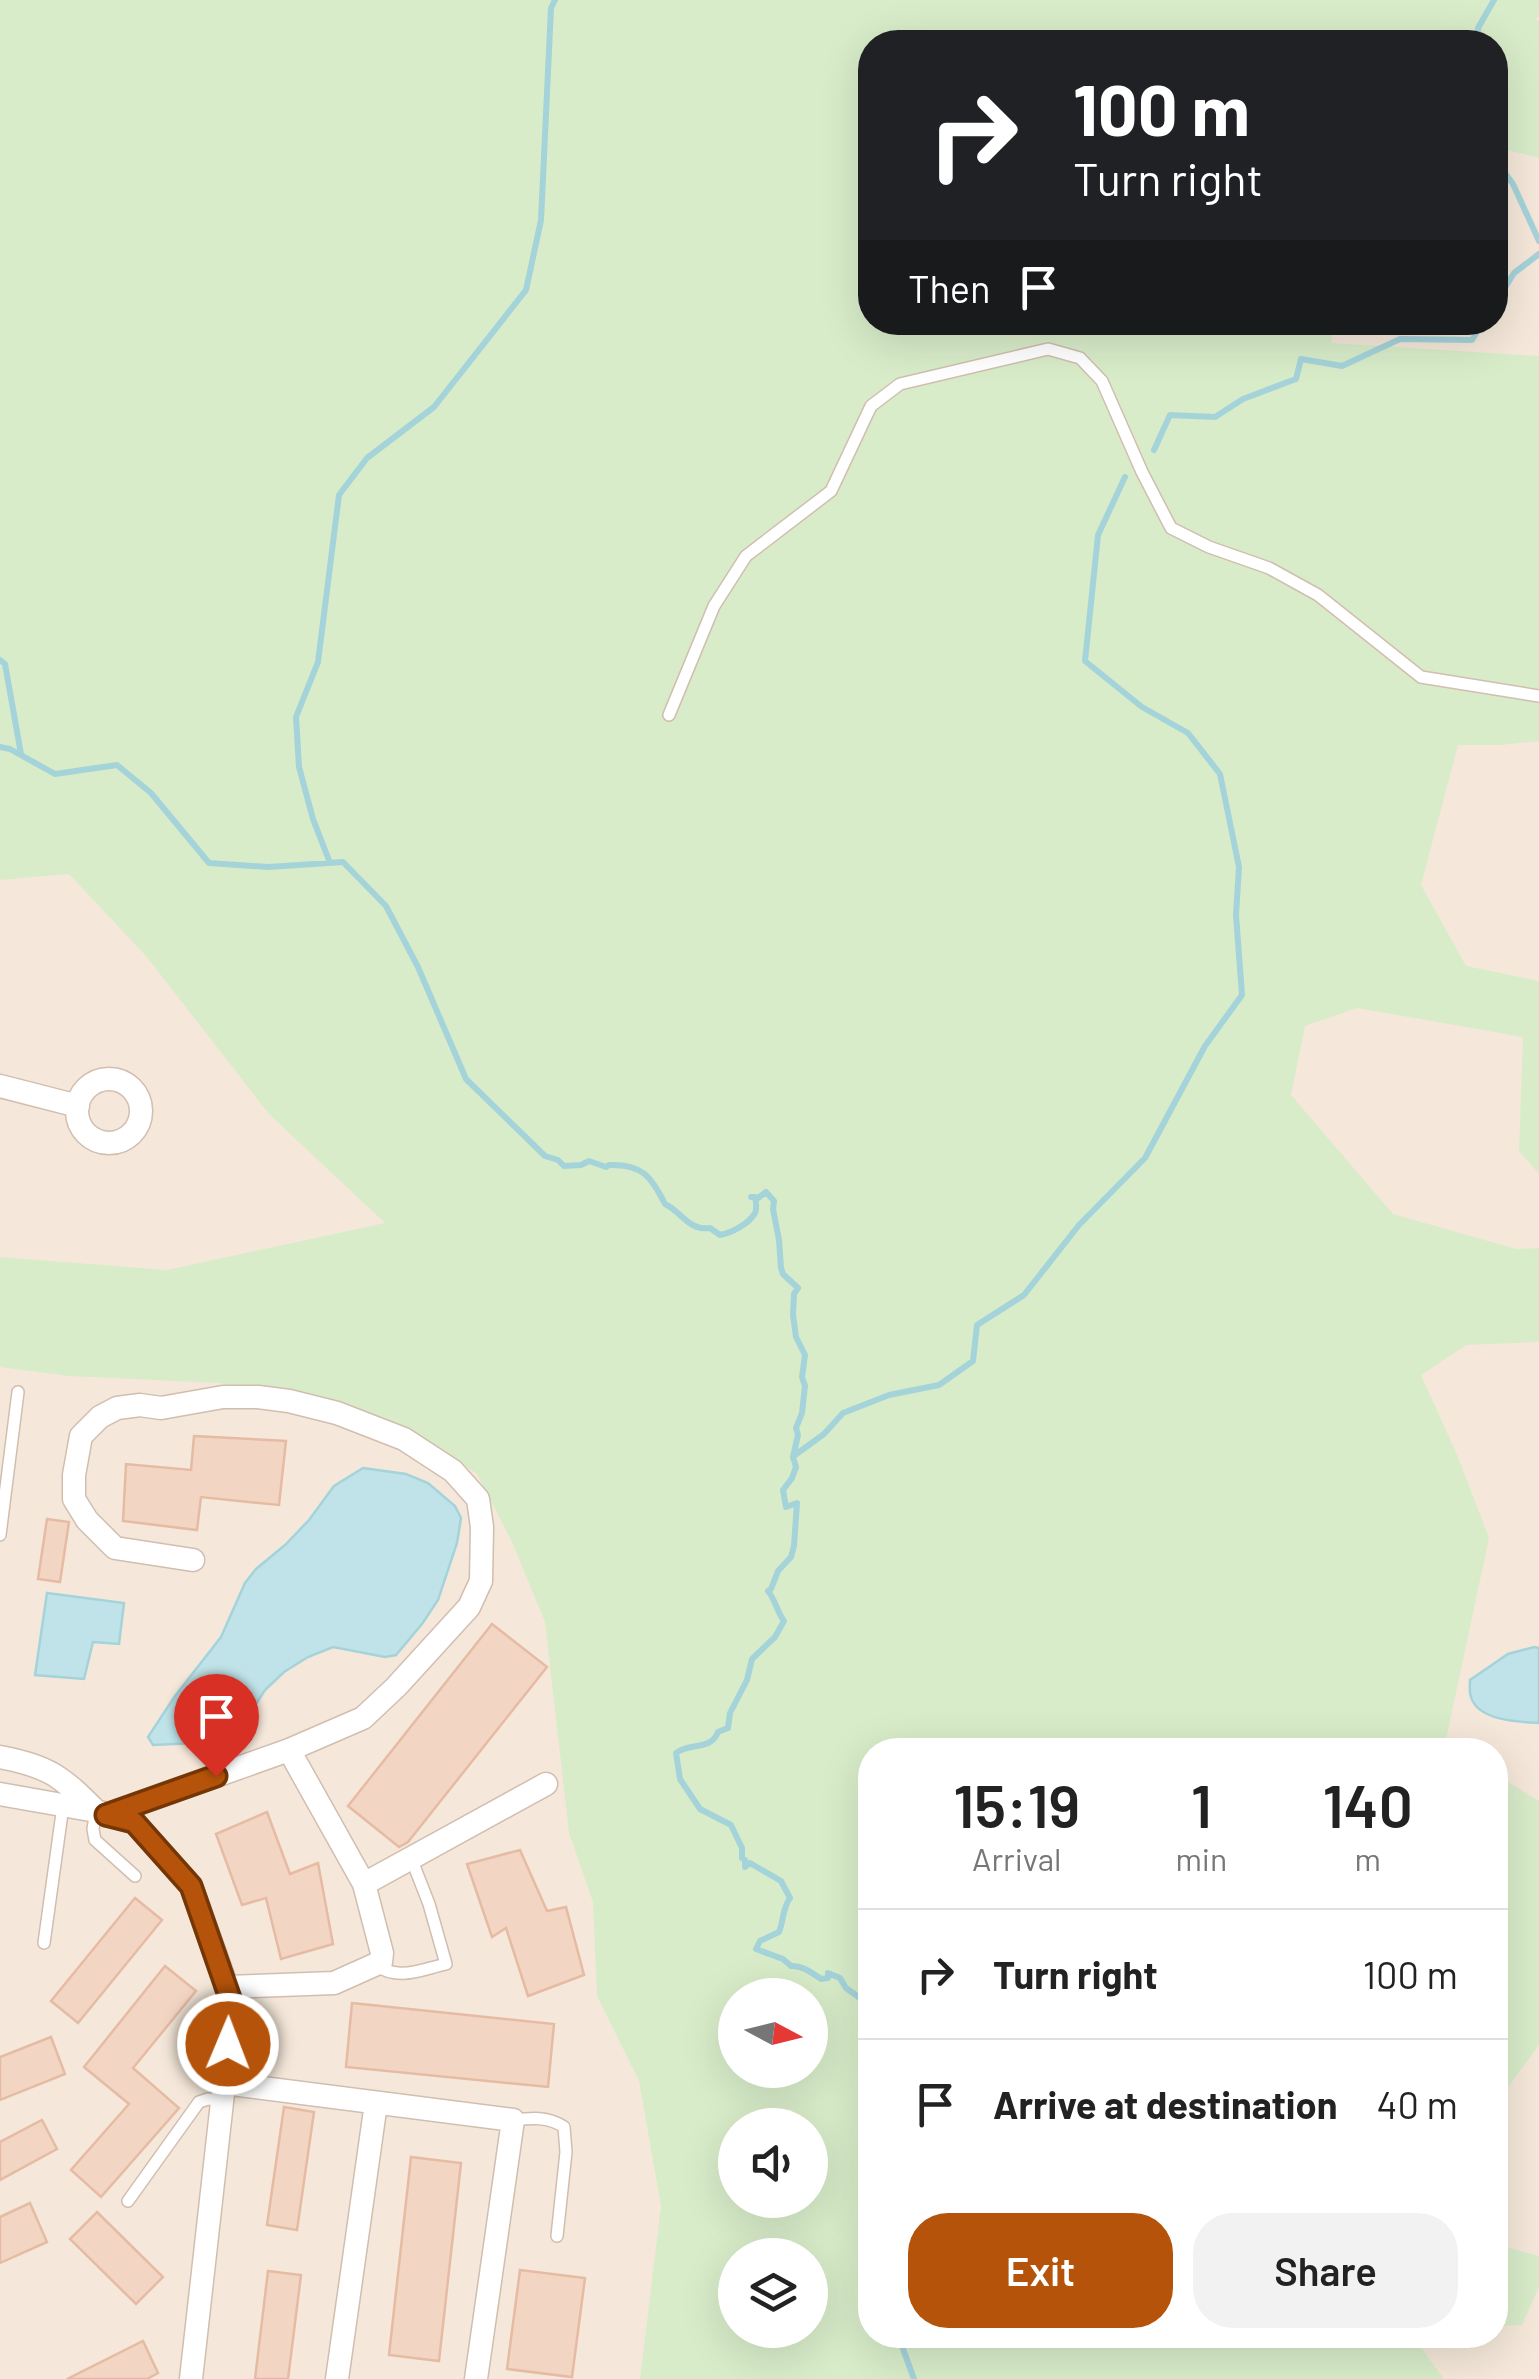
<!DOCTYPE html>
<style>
body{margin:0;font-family:Barlow,sans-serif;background:#f2f2f2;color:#222;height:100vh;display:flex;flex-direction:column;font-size:38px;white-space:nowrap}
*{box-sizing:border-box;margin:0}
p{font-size:32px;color:#767676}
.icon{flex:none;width:55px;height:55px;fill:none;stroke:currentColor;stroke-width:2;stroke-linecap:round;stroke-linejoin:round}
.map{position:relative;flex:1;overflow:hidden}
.drawer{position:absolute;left:858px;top:1738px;width:650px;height:610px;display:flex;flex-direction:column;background:#fff;border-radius:40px;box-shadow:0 10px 40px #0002}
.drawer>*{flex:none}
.top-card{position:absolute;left:858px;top:30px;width:650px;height:305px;border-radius:40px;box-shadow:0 10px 40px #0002;background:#202124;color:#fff;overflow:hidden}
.needle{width:65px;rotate:97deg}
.fabs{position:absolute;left:718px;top:1978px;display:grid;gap:20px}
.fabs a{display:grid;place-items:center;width:110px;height:110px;border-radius:50%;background:#fff;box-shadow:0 10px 40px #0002;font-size:50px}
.pin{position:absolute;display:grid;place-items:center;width:85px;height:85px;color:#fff;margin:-102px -42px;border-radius:50% 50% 50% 0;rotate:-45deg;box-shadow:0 0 10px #0007}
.pin .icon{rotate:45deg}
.me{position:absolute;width:110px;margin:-55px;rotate:1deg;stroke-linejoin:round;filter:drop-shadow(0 0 8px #0008)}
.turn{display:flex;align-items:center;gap:35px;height:210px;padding:0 50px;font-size:45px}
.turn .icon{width:130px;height:130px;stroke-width:2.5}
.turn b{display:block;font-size:70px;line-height:85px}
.then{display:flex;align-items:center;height:95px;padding:0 50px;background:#0003;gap:20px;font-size:38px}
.eta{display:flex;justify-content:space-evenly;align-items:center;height:170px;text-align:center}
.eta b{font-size:60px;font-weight:600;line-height:70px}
.action{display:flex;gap:20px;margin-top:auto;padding:20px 50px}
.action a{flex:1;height:115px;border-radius:40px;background:#b45309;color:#fff;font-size:40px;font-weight:600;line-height:115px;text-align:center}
.action a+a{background:#f2f2f2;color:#222}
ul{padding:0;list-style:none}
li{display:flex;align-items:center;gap:30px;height:130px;padding:0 50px;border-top:2px solid #e0e0e0}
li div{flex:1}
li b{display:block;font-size:38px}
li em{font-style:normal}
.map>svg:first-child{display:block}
.residential{fill:#f5e8da;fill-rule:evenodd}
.green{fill:#d8ecc9;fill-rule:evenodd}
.water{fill:#bfe3e8;stroke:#a5d3da;stroke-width:2.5}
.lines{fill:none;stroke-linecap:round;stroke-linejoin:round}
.stream{stroke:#a5d3da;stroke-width:6}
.building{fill:#f3d5c3;stroke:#e6bba3;stroke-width:2.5}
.service-casing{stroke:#d1beb0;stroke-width:14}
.minor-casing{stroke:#d1beb0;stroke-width:25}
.service{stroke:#fff;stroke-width:11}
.minor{stroke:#fff;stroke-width:22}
.route-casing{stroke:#753606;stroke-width:25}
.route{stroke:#b45309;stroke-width:18}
</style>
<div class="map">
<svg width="1539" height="2379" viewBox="0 0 1539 2379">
<rect width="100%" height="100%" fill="#fdf6ec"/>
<!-- residential -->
<path class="residential" d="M0,0H1539V2379H0ZM870,42H1495V322H870ZM870,1750H1495V2335H870ZM735,1995H810V2070H735ZM735,2125H810V2200H735ZM735,2255H810V2330H735Z"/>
<!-- green -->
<path class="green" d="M0,0H1539V14L1536,20L1539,21V158L1495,147V42H870V322H1330L1332,343L1539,356V741L1501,745H1458L1421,885L1466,966L1539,981V1174L1519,1151L1523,1037L1357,1008L1305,1026L1291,1095L1393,1214L1516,1249L1539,1248V1342L1466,1345L1421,1375L1458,1457L1489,1538L1445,1744L1455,1750H870V2335H1412L1444,2379H640L661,2206L639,2081L597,1996L593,1902L569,1833L545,1622L512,1542L477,1474L448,1454L321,1398L218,1383L69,1376L0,1367V1257L167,1270L385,1223L269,1114L146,956L69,874L0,880ZM735,1995H810V2070H735ZM735,2125H810V2200H735ZM735,2255H810V2330H735Z
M1495,1774L1539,1801V2045L1495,2105Z
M1495,2244L1539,2256V2287L1522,2325L1495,2326Z"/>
<!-- water -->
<path class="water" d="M363,1468L406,1474L428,1483L455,1506L461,1518L457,1543L438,1600L422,1624L396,1655L385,1657L333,1647L308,1657L284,1672L265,1690L236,1735L215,1742L153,1745L148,1737L175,1696L221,1637L245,1583L256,1569L285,1545L309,1520L334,1486Z
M47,1593L124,1603L119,1644L93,1642L84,1679L35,1675Z
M1534,1647L1539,1648V1723C1520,1722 1478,1721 1471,1697C1469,1692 1470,1686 1470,1680L1508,1654Z"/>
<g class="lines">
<!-- stream -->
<path class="stream" d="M1479,42L1478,28L1494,0
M1495,154L1497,162L1513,184L1539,241
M1495,304L1514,273L1539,254
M1154,450L1170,415L1215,417L1243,399L1296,379L1301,359L1342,366L1400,339L1472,340L1483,322
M0,660L5,664L21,754
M0,747L10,749L55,774L117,765L151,793L209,863L269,867L343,862L386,906L418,967L466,1079L545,1156L558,1160L564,1166L581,1165L589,1161L606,1167L609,1165C642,1164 651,1176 665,1204C682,1212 688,1231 710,1228L720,1235C731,1233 749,1224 755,1213C757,1209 756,1202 755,1197H751L758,1198L766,1192L774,1201L773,1209L779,1240L781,1268L783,1274L798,1288L794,1294L793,1315L796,1337L805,1355L802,1377L805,1386L802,1413L796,1428L798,1435L793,1457L796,1467L792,1478L783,1490L786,1507L797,1503L794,1546L791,1557L778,1571L771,1589L768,1591C776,1601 777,1612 784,1621L775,1637L752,1659L747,1680L730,1713L728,1728L718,1732C711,1751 690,1742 676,1753L680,1779L700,1809L731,1825L742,1848V1858L745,1860V1867L750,1863L781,1881L790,1898C782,1909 784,1920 779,1932L760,1941L756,1949L783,1959L791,1966C802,1965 812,1973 821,1979L828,1978V1973L840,1978L846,1988L860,1998L870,2012
M330,863L313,819L299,767L296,717L318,662L339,495L367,458L434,407L526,290L541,220L551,8L555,0
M795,1455L824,1434L843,1413L889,1395L939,1385L973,1361L977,1325L1024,1295L1079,1225L1145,1158L1205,1046L1242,995L1236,915L1239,867L1220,774L1188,733L1142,707L1085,661L1098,535L1125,477
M898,2335L914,2379"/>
</g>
<!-- building -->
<path class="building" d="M194,1436L286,1441L279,1505L201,1497L197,1530L123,1521L126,1464L191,1470Z
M47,1519L69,1522L60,1582L38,1579Z
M492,1624L547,1667L408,1842L399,1847L348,1806Z
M267,1812L290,1874L318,1863L333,1944L281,1959L266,1898L242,1905L216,1834Z
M520,1850L547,1911L566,1907L584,1975L528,1996L506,1928L492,1937L467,1864Z
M135,1898L162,1920L78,2023L51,2001Z
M165,1966L196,1991L133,2068L179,2108L101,2197L71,2170L129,2104L84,2067Z
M352,2003L554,2024L548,2087L346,2067Z
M51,2037L65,2074L0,2100V2057Z
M284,2107L314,2112L297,2230L267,2225Z
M42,2120L57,2149L0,2180V2142Z
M411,2157L461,2163L439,2361L389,2355Z
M30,2203L47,2242L0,2263V2217Z
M97,2212L163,2277L136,2304L70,2239Z
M520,2270L585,2278L572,2377L507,2369Z
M268,2271L301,2275L288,2379H255Z
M143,2341L158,2373L147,2379H67Z"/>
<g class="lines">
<!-- service casing -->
<g class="service-casing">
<path id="service" d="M669,715L714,606L746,556L831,491L871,406L900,384L1048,349L1080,358L1102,381L1142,472L1171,528L1209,547L1269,568L1318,595L1421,677L1539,696
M0,1535L18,1392
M96,1811L93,1829L95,1840L135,1876
M44,1943L63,1806
M375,1965C400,1981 419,1970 446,1964L429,1904L411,1858
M513,2120C531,2118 548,2116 564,2127L566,2152L557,2236
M128,2201L199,2102L208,2099L222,2100"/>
</g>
<!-- minor casing -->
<g class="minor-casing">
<path id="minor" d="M77 1111a32 32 0 1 1 64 0a32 32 0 1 1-64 0Z
M0,1086L78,1106
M0,1757C49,1766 62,1777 96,1811
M0,1794L96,1811L134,1822L191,1886L233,2004L191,2379
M106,1815L289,1750L363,1718L396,1687L469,1607L481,1581L482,1527L478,1499L453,1471L404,1439L337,1413L289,1401L258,1397H223L161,1408L140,1405L117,1408L100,1417L81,1436L74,1475V1499L87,1520L115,1548L193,1560
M364,1884L546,1784
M226,1987L334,1983L381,1962L382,1953L364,1884L289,1750
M224,2083L513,2120L476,2379
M337,2379L376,2103"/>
</g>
<!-- service -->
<use href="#service" class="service"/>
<!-- minor -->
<use href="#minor" class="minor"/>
</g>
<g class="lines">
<!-- route casing -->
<g class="route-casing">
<path id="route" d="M216,1776L106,1815L134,1822L191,1886L232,2004L228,2044"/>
</g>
<!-- route -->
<use href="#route" class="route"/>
</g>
</svg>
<div class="fabs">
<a><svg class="needle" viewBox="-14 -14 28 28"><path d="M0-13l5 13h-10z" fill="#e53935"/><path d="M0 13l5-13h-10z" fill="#767676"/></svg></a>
<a><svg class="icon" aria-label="sound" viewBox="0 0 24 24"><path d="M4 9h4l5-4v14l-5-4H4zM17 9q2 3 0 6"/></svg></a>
<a><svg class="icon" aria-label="layers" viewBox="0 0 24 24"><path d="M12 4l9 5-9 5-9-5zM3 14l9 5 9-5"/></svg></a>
</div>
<div class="pin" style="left:216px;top:1776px;background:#d93025"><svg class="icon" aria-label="arrive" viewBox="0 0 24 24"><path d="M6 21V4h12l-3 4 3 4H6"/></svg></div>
<svg class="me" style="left:228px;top:2044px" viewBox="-20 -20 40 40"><circle r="17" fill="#b45309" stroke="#fff" stroke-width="3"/><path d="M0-11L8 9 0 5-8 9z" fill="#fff"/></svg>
<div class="top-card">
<div class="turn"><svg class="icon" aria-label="right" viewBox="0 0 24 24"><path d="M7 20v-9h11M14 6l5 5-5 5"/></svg><div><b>100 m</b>Turn right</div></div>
<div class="then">Then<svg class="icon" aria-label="arrive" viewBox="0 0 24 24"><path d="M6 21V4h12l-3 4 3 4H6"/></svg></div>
</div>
<section class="drawer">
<div class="eta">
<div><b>15:19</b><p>Arrival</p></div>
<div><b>1</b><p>min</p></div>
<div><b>140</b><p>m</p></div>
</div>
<ul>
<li><svg class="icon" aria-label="right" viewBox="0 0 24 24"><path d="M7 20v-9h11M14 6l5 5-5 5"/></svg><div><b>Turn right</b></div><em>100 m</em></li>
<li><svg class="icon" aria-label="arrive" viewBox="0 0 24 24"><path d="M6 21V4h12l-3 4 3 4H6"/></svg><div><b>Arrive at destination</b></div><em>40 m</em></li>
</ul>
<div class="action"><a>Exit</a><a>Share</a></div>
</section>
</div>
